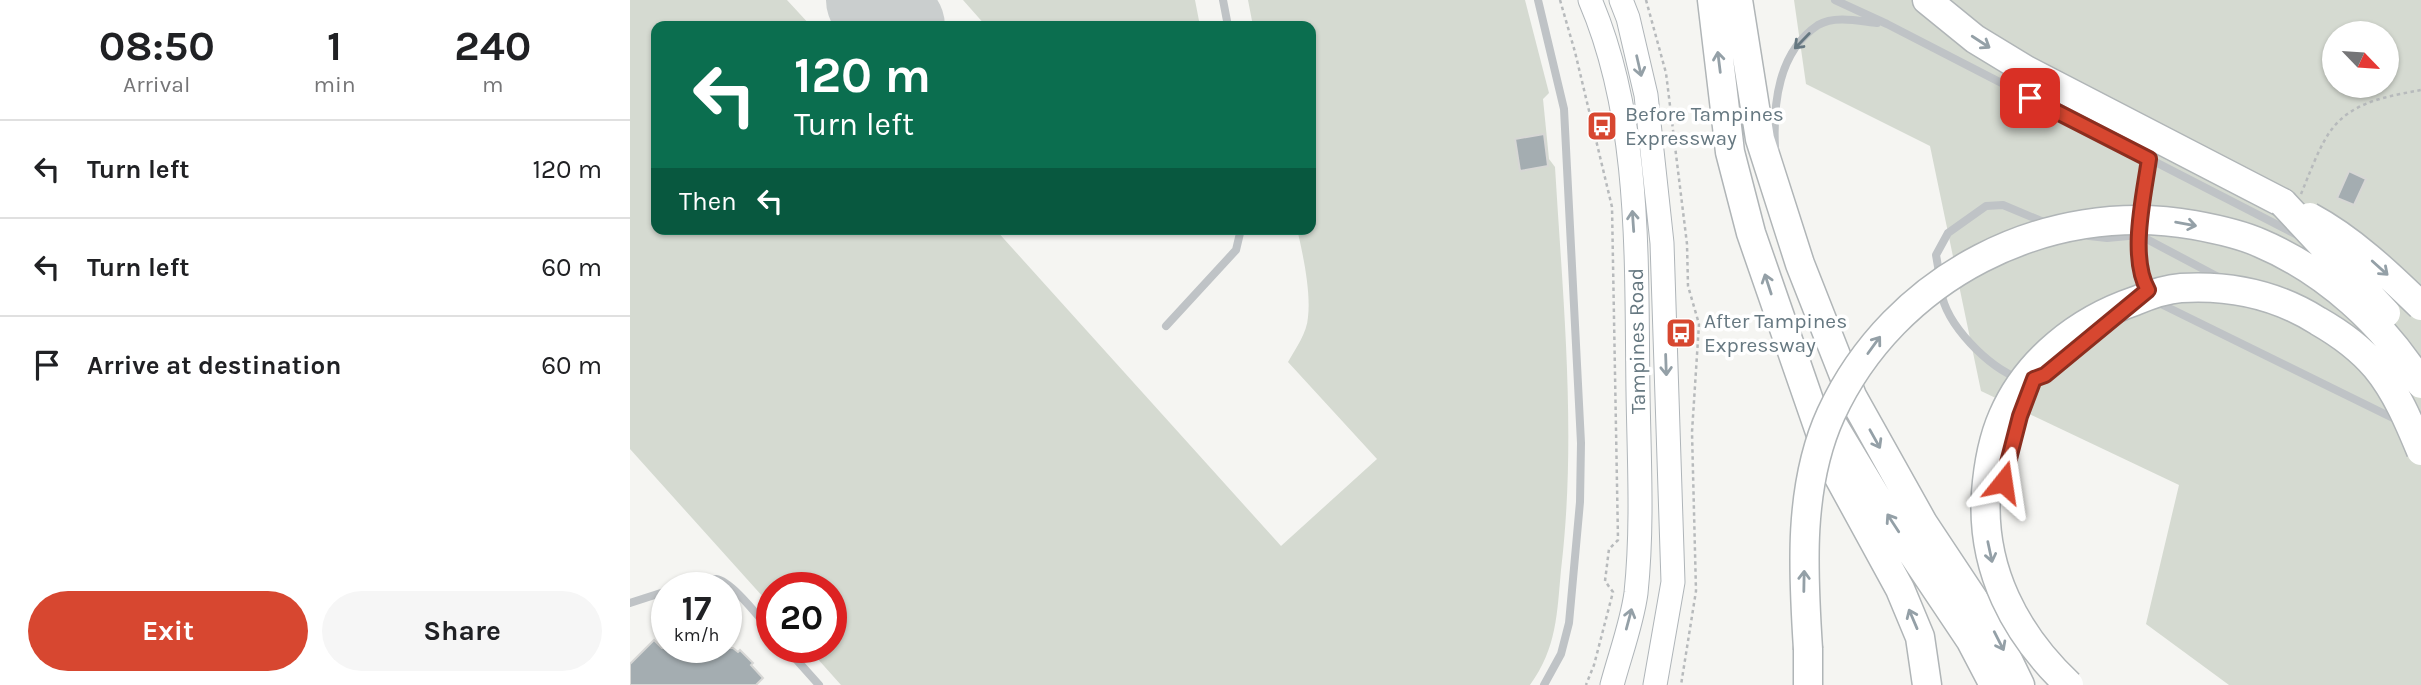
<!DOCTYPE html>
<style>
body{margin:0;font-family:Karla,sans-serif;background:#f6f6f6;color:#202124;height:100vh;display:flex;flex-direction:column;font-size:26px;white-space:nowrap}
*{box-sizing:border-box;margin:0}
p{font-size:23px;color:#757577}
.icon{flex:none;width:38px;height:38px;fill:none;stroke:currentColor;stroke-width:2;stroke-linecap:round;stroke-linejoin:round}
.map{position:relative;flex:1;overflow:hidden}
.sheet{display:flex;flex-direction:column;background:#fff;width:630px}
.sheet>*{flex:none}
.banner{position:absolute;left:21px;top:21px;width:665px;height:214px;border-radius:14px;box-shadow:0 2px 5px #0004;background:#0b6e4f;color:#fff;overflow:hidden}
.needle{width:46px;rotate:115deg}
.tools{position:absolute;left:1692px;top:21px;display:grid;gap:14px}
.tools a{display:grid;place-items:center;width:77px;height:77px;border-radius:50%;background:#fff;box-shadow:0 2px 5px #0004;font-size:35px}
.speed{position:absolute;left:21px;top:572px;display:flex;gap:14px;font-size:35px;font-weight:700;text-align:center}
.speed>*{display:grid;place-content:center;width:91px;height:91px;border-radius:50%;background:#fff;box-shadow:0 2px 5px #0004;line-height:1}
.speed small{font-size:18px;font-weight:400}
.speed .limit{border:10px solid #d22;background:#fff;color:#111}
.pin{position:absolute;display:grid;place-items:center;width:60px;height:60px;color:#fff;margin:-30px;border-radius:14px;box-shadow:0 4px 10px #0006}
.me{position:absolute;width:77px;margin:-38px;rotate:15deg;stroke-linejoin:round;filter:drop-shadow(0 0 5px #0008)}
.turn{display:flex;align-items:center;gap:24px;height:147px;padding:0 28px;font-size:32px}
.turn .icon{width:91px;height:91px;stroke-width:2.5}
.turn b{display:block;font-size:49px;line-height:60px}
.then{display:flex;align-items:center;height:66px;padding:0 28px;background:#0003;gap:14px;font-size:26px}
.eta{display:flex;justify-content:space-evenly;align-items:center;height:119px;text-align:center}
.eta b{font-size:42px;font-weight:700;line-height:49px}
.button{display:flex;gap:14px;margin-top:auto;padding:14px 28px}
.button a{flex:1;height:80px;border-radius:42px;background:#d74730;color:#fff;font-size:28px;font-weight:700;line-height:80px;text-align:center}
.button a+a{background:#f6f6f6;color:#202124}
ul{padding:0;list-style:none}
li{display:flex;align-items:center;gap:21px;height:98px;padding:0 28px;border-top:2px solid #e0e0e0}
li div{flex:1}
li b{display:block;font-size:26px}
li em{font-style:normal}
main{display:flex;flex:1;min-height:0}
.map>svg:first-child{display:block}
.green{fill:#d5dad1;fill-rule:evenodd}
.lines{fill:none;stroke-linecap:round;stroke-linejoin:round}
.runway{stroke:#cacece;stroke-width:96}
.building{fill:#a4adb1;stroke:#d7d7d5;stroke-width:2}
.secondary-casing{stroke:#afb5b9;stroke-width:25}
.motorway-casing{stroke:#b0b5b7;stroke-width:31}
.path{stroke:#b7babc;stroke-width:2.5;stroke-dasharray:3.5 3.5;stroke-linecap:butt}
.service{stroke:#bfc3c6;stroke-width:8}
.secondary{stroke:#fff;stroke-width:23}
.motorway{stroke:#fff;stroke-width:28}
.motorway-bridge-casing{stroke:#b0b5b7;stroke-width:31;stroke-linecap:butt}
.motorway-bridge{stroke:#fff;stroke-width:28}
.oneway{stroke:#667881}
.oneway2{stroke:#94a0a7}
.route-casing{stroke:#8c2e1f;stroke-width:18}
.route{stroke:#d74730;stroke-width:12}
.labels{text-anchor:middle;stroke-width:7;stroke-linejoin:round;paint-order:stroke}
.poi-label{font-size:21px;fill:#667881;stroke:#fff;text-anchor:start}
.street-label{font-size:21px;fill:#667881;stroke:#fff}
</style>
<main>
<section class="sheet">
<div class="eta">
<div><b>08:50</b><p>Arrival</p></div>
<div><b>1</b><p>min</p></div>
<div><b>240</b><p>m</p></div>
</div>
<ul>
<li><svg class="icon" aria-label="left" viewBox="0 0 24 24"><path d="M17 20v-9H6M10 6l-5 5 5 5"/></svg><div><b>Turn left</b></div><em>120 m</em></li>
<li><svg class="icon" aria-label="left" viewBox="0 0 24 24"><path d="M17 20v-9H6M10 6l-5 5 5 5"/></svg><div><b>Turn left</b></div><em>60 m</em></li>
<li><svg class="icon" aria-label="arrive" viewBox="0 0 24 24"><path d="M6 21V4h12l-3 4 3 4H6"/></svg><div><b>Arrive at destination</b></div><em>60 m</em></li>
</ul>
<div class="button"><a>Exit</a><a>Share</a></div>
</section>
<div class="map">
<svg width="1791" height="685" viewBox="0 0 1791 685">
<rect width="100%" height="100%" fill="#f5f5f2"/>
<!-- green -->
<path class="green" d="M0,0H157L181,26H26V229H365L651,546L747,459L658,362C666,348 677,333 678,317C681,292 673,254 667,229H681V26H623L618,0H895L919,93L913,99L919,159L925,167C933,301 947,436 931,570C927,613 927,648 900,685H211L178,648H201V588H142V607L0,449Z
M333,0H565L570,26H356Z
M1164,0H1791V685H1599L1516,624L1549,485L1351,391L1300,146L1176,84ZM1704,33H1757V86H1704Z"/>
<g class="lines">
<!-- runway -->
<path class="runway" d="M244,0L267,26"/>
</g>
<!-- building -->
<path class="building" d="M914,134L918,166L890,171L885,139Z
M1719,171L1736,179L1724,205L1707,198Z
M24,640L32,648H103L108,652L110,650L123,663L121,665L133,678L126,685H0V664Z"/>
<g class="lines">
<!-- secondary casing -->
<g class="secondary-casing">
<path id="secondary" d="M960,0C1012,121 1006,263 1008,392C1009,458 1013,526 1006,593C1002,623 990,655 982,685
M991,0L998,18L1016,95L1032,243L1043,582L1025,685"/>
</g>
<!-- motorway casing -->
<g class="motorway-casing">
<path id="motorway" d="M1082,0L1100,152L1121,233L1200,461L1270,589L1290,637L1297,685
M1108,0L1130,139L1170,264L1222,396L1293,523L1362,627L1390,685
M1297,0L1345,39L1396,70L1653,203
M1197,415L1262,523L1341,641L1364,685
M1178,649V685"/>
</g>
<!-- path -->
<path class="path" d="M930,0L945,52L982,207L988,540L979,549L975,581L983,592L964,665L956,685
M1016,0L1036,73L1057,244L1058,286L1069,324L1062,432L1066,591L1051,685
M1671,194C1679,175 1690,144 1702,129C1723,101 1760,96 1791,90"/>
<!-- service -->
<path class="service" d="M593,0L598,26
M908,0L934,109L951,443L950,502L939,623L931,654L914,685
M1205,0L1257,24L1671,237
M1145,148C1143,104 1148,52 1188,25C1205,15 1229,21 1247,23
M1512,215L1519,159
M1509,232C1509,251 1509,274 1519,291
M1459,236L1477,238L1509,235L1592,279
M1310,278L1306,255L1318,233L1356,206L1373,205L1416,223
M1311,291C1316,325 1358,367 1390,379
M1527,301L1533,305L1769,421
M536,326L606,250L611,229
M1410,377L1415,375L1465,333
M1365,491C1381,472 1388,421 1398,395
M48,588C60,584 73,578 86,579C102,581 130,619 142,632
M0,603L37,591
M156,648L189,685"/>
<!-- secondary -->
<use href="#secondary" class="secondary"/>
<!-- motorway -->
<use href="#motorway" class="motorway"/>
<!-- motorway-bridge casing -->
<g class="motorway-bridge-casing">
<path id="motorway-bridge" d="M1653,203L1756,313
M1680,217C1721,239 1757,273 1791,306
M1178,649C1173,572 1168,486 1201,414C1264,277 1417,199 1564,225C1586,229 1610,234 1630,243C1696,271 1754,324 1791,384
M1439,685C1385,634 1351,569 1356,493C1358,466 1362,441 1373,416C1397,360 1449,320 1505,301C1519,295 1536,289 1551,288C1600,285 1647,295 1688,321C1709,333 1730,348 1746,367C1766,391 1779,422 1791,451"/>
</g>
<!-- motorway-bridge -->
<use href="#motorway-bridge" class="motorway-bridge"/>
</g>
<!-- one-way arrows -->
<defs><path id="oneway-shaft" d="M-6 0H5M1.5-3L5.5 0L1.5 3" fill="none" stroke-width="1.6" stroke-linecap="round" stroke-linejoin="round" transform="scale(1.75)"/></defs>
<use class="oneway" href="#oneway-shaft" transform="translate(1172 41) rotate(134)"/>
<g class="oneway2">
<use href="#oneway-shaft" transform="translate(1351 42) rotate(33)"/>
<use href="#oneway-shaft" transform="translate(1089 62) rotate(-97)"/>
<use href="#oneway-shaft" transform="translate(1009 66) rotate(77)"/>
<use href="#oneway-shaft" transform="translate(1003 221) rotate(-94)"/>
<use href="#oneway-shaft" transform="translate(1556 224) rotate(10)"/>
<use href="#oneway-shaft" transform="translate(1750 268) rotate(42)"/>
<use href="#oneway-shaft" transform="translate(1138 284) rotate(-108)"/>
<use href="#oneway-shaft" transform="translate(1244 345) rotate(-54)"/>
<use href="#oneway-shaft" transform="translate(1036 365) rotate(88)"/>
<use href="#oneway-shaft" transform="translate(1245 439) rotate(61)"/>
<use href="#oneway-shaft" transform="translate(1263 523) rotate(-123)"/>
<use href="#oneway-shaft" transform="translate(1360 552) rotate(78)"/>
<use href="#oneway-shaft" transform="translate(1174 581) rotate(-89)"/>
<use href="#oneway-shaft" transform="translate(999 619) rotate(-75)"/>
<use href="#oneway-shaft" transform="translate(1283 619) rotate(-113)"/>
<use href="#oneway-shaft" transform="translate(1369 641) rotate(63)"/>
</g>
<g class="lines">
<!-- route casing -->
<g class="route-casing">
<path id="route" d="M1373,482L1390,416L1404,379L1415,375L1518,290C1499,257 1514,195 1519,159L1400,98"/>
</g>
<!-- route -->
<use href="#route" class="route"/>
</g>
<!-- icons -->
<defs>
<g id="bus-square" transform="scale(1.575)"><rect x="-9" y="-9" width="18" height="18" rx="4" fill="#d74730" stroke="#fff"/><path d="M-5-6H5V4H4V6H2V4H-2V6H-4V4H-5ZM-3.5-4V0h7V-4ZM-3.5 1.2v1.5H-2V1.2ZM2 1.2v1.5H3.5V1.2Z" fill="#fff"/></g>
</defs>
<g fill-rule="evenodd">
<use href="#bus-square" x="972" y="126"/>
<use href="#bus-square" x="1051" y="333"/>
</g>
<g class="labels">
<!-- poi labels -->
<g class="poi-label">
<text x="995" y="121">Before Tampines<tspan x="995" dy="24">Expressway</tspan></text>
<text x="1074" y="328">After Tampines<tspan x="1074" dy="24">Expressway</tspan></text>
</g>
<!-- street labels -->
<g class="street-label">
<text transform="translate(1007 341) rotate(-91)" y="7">Tampines Road</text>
</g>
</g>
</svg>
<div class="tools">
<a><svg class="needle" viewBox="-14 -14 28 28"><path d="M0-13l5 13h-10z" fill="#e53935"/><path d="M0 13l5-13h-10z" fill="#757577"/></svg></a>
</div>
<div class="speed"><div>17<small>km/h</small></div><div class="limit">20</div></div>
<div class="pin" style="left:1400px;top:98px;background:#d93025"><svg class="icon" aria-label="arrive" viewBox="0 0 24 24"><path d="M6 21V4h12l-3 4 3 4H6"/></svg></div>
<svg class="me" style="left:1373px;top:482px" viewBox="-20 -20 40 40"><path d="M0-17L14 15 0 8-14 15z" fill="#d74730" stroke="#fff" stroke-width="4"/></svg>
<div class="banner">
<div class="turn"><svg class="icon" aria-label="left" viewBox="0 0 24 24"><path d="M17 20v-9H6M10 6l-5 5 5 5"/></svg><div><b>120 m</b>Turn left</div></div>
<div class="then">Then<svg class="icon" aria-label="left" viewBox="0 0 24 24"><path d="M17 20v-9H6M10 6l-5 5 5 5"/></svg></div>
</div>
</div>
</main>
